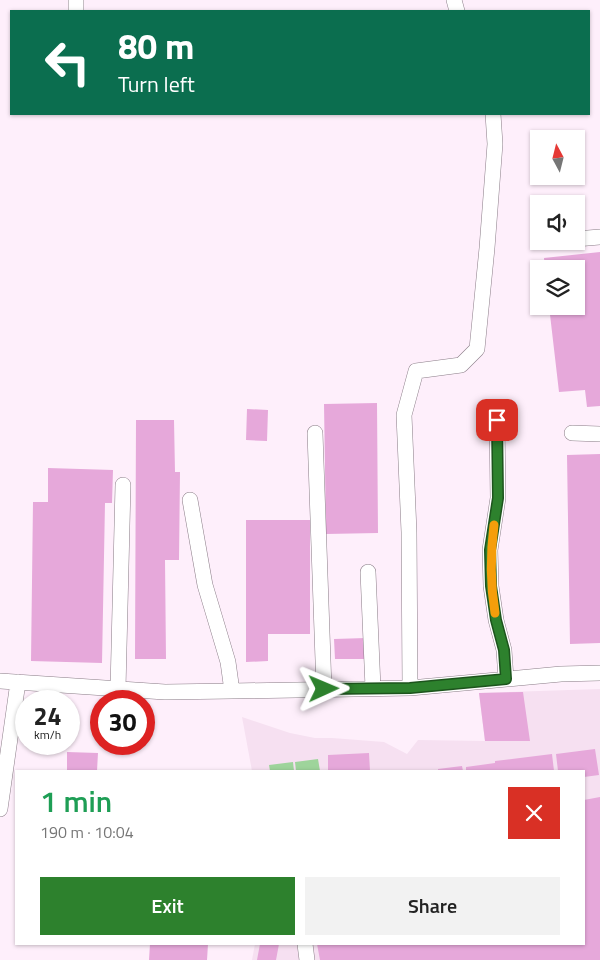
<!DOCTYPE html>
<meta charset="utf-8">
<style>
body{margin:0;font-family:"Titillium Web",sans-serif;background:#f2f2f2;color:#222;height:100vh;display:flex;flex-direction:column;font-size:19px;white-space:nowrap}
*{box-sizing:border-box;margin:0}
p{font-size:16px;color:#767676}
.icon{flex:none;width:28px;height:28px;fill:none;stroke:currentColor;stroke-width:2;stroke-linecap:round;stroke-linejoin:round}
.map{position:relative;flex:1;overflow:hidden}
.panel{position:absolute;left:15px;top:770px;width:570px;height:175px;display:flex;flex-direction:column;background:#fff;border-radius:0px;box-shadow:0 1px 4px #0004}
.panel>*{flex:none}
.hud{position:absolute;left:10px;top:10px;width:580px;height:105px;border-radius:0px;box-shadow:0 1px 4px #0004;background:#0b6e4f;color:#fff;overflow:hidden}
.needle{width:32px;rotate:353deg}
.tools{position:absolute;left:530px;top:130px;display:grid;gap:10px}
.tools a{display:grid;place-items:center;width:55px;height:55px;border-radius:0px;background:#fff;box-shadow:0 1px 4px #0004;font-size:25px}
.speed{position:absolute;left:15px;top:690px;display:flex;gap:10px;font-size:25px;font-weight:700;text-align:center}
.speed>*{display:grid;place-content:center;width:65px;height:65px;border-radius:50%;background:#fff;box-shadow:0 1px 4px #0004;line-height:1}
.speed small{font-size:12px;font-weight:400}
.speed .limit{border:8px solid #d22;background:#fff;color:#111}
.pin{position:absolute;display:grid;place-items:center;width:42px;height:42px;color:#fff;margin:-21px;border-radius:10px;box-shadow:0 2px 8px #0006}
.me{position:absolute;width:55px;margin:-28px;rotate:89deg;stroke-linejoin:round;filter:drop-shadow(0 0 4px #0008)}
.turn{display:flex;align-items:center;gap:18px;height:105px;padding:0 25px;font-size:22px}
.turn .icon{width:65px;height:65px;stroke-width:2.5}
.turn b{display:block;font-size:35px;line-height:42px}
.round{display:grid;place-items:center;flex:none;width:52px;height:52px;border-radius:0px;background:#f2f2f2}
.summary{display:flex;align-items:center;justify-content:space-between;height:85px;padding:0 25px}
h1{font-size:30px;font-weight:600;line-height:38px;color:#1e9e55}
.button{display:flex;gap:10px;margin-top:auto;padding:10px 25px}
.button a{flex:1;height:58px;border-radius:0px;background:#2d812d;color:#fff;font-size:20px;font-weight:600;line-height:58px;text-align:center}
.button a+a{background:#f2f2f2;color:#222}
.map>svg:first-child{display:block}
.built{fill:#f6e0f1}
.water{fill:#9ed49b}
.building{fill:#e6a8da}
.lines{fill:none;stroke-linecap:round;stroke-linejoin:round}
.minor-casing{stroke:#8a7d87;stroke-width:16}
.minor{stroke:#fff;stroke-width:15}
.route-casing{stroke:#1d541d;stroke-width:12}
.route{stroke:#2d812d;stroke-width:9}
.slow{stroke:#f59e0b;stroke-width:9}
</style>
<div class="map">
<svg width="600" height="960" viewBox="0 0 600 960">
<rect width="100%" height="100%" fill="#feeffb"/>
<!-- built -->
<path class="built" d="M600,689V960H252L255,944H584V771H252L242,717L290,733L315,738H332L384,742L407,754L418,740L485,741L479,693Z"/>
<!-- water -->
<path class="water" d="M318,759L320,771H296L295,762Z
M293,762L294,771H270L269,765Z"/>
<!-- building -->
<path class="building" d="M600,252V406L587,407L585,390L559,392L549,306H576V269H545L544,258Z
M377,403L378,533L326,534L324,404Z
M247,409L268,410L267,441L246,440Z
M136,420H174L175,472H180L179,560H165L166,659H135Z
M600,454V643L570,644L567,455Z
M48,468L113,470L112,503H105L102,663L31,661L33,502H48Z
M246,520H310V634H268V661L246,662Z
M366,638L367,659H335L334,639Z
M523,692L530,741H485L479,693Z
M595,749L599,775L584,777V771H558L556,754Z
M67,752L98,753L97,771H67Z
M369,753L370,771H328V755Z
M552,754L554,771H466V767L495,763V761Z
M462,766L463,771H438V769Z
M600,797V960H320L317,944H584V800Z
M150,944H208L207,960H149Z
M260,944H279L276,960H257Z"/>
<g class="lines">
<!-- minor casing -->
<g class="minor-casing">
<path id="minor" d="M76,0V11
M454,0L457,11
M576,239L600,237
M497,420L498,498L490,550L491,586L496,620L504,650L506,679
M315,433L324,689
M572,433L600,434
M190,500L205,585L228,662L232,691
M368,572L373,688
M0,681L165,692L232,691L410,688L561,674L600,673
M410,688L409,532L404,415L416,371L461,365L477,349L487,248L495,144L493,114
M118,689L123,485
M0,809L18,682
M305,944L307,960"/>
</g>
<!-- minor -->
<use href="#minor" class="minor"/>
</g>
<g class="lines">
<!-- route casing -->
<g class="route-casing">
<path id="route" d="M324,689L410,688L506,679L504,650L496,620L491,586L490,550L498,498L497,420"/>
</g>
<!-- route -->
<use href="#route" class="route"/>
<!-- slow -->
<path class="slow" d="M494,525C490,556 490,582 495,613"/>
</g>
</svg>
<div class="tools">
<a><svg class="needle" viewBox="-14 -14 28 28"><path d="M0-13l5 13h-10z" fill="#e53935"/><path d="M0 13l5-13h-10z" fill="#767676"/></svg></a>
<a><svg class="icon" aria-label="sound" viewBox="0 0 24 24"><path d="M4 9h4l5-4v14l-5-4H4zM17 9q2 3 0 6"/></svg></a>
<a><svg class="icon" aria-label="layers" viewBox="0 0 24 24"><path d="M12 4l9 5-9 5-9-5zM3 14l9 5 9-5"/></svg></a>
</div>
<div class="speed"><div>24<small>km/h</small></div><div class="limit">30</div></div>
<div class="pin" style="left:497px;top:420px;background:#d93025"><svg class="icon" aria-label="arrive" viewBox="0 0 24 24"><path d="M6 21V4h12l-3 4 3 4H6"/></svg></div>
<svg class="me" style="left:324px;top:689px" viewBox="-20 -20 40 40"><path d="M0-17L14 15 0 8-14 15z" fill="#2d812d" stroke="#fff" stroke-width="4"/></svg>
<div class="hud">
<div class="turn"><svg class="icon" aria-label="left" viewBox="0 0 24 24"><path d="M17 20v-9H6M10 6l-5 5 5 5"/></svg><div><b>80 m</b>Turn left</div></div>
</div>
<section class="panel">
<div class="summary"><div><h1>1 min</h1><p>190 m · 10:04</p></div><a class="round" style="background:#d93025;color:#fff"><svg class="icon" aria-label="close" viewBox="0 0 24 24"><path d="M6 6l12 12M18 6L6 18"/></svg></a></div>
<div class="button"><a>Exit</a><a>Share</a></div>
</section>
</div>
